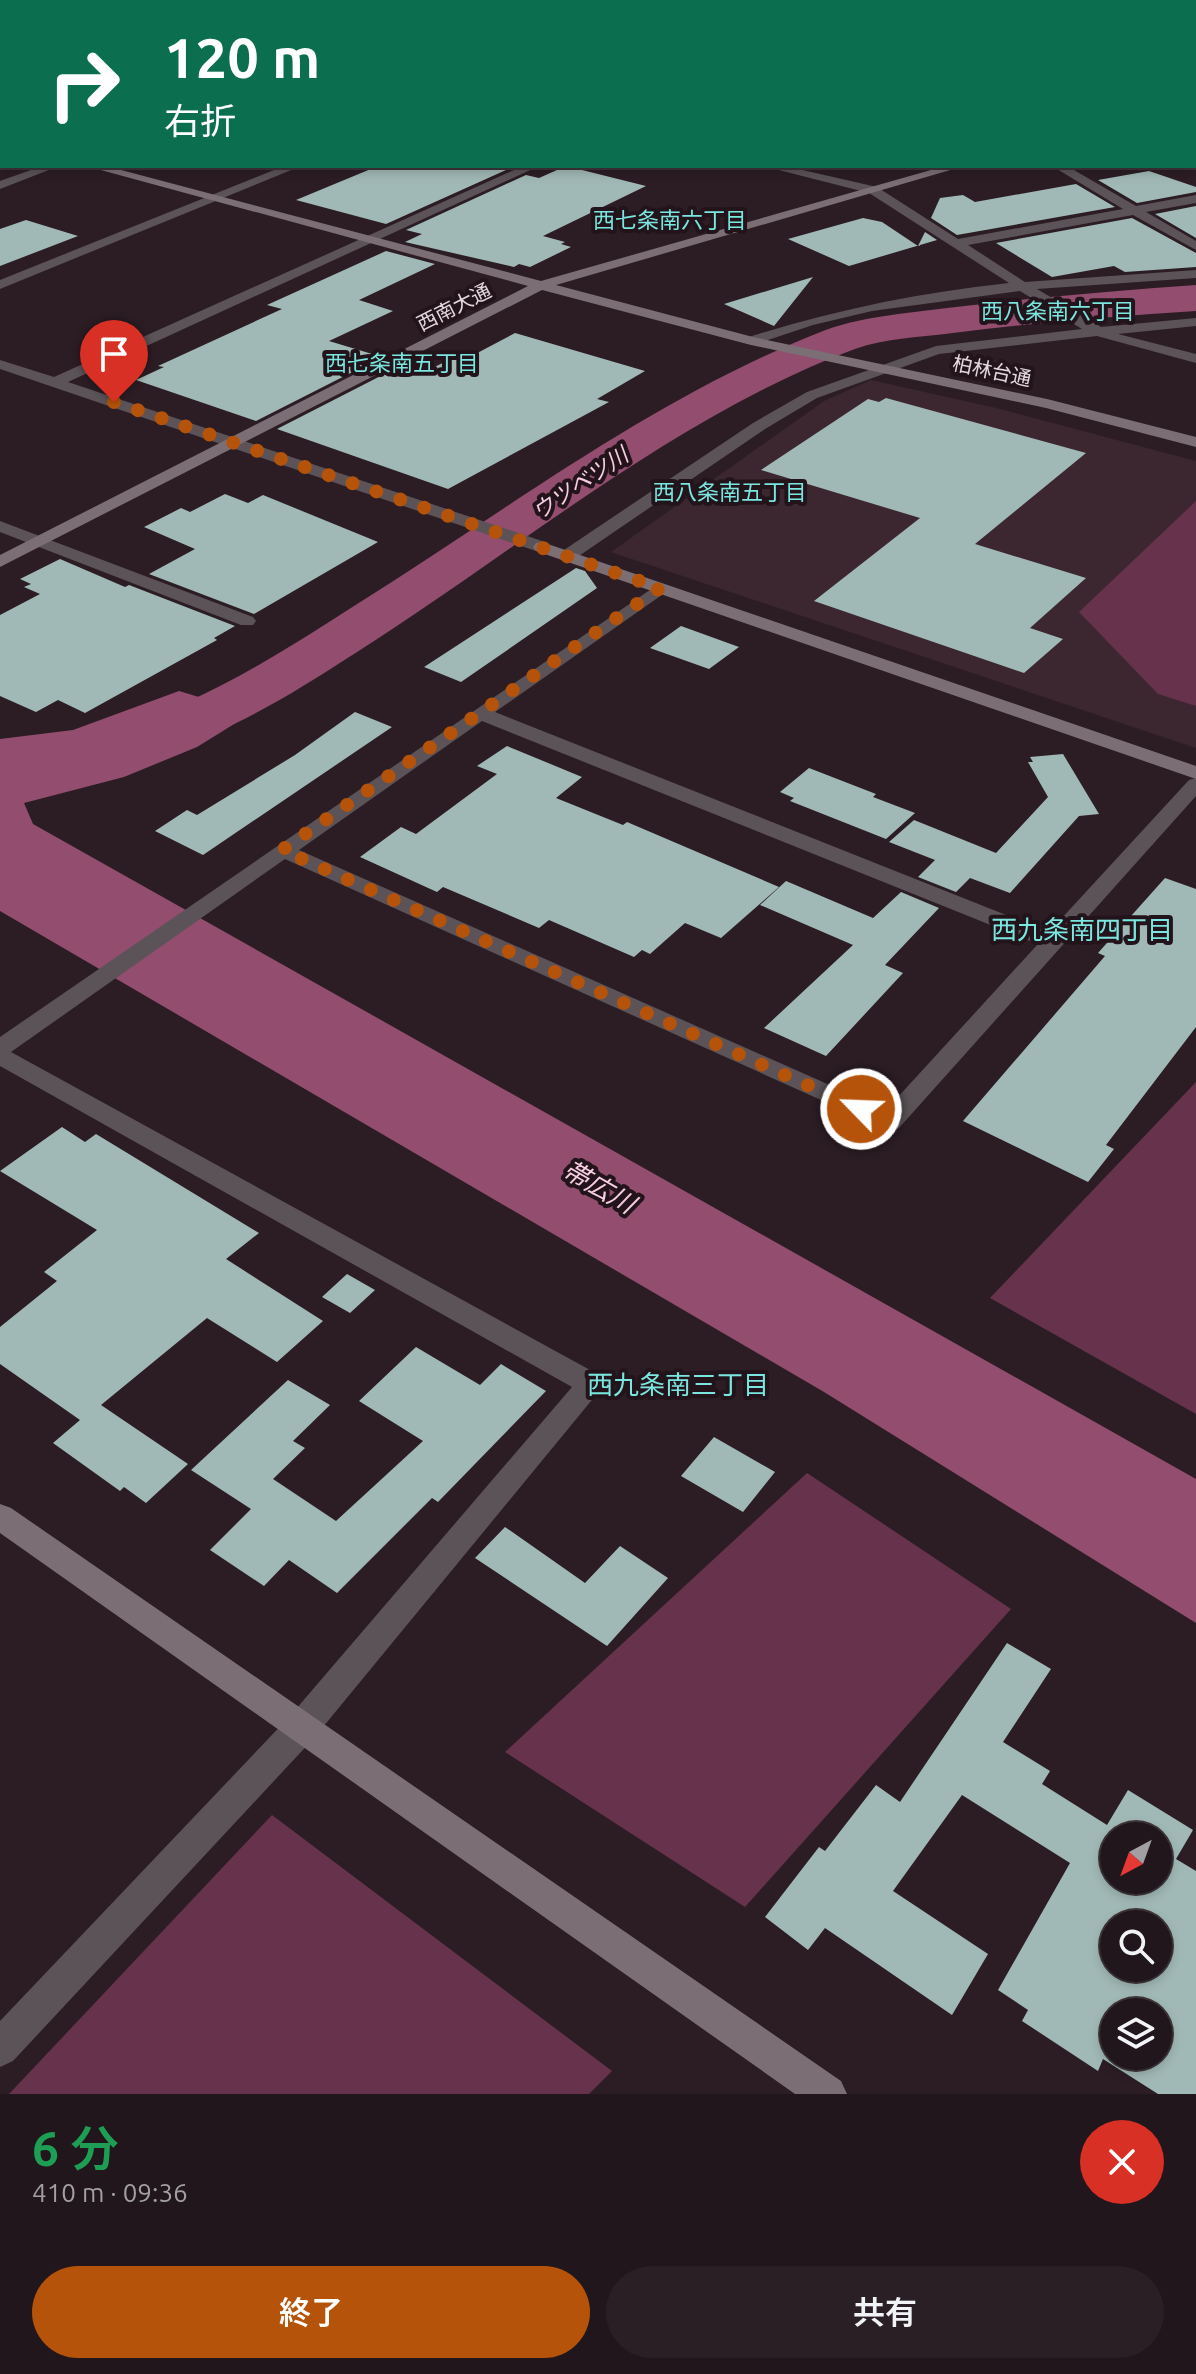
<!DOCTYPE html>
<html lang="ja">
<meta charset="utf-8">
<style>
body{margin:0;font-family:Ubuntu,"Noto Sans JP",sans-serif;background:#291f24;color:#f1f3f6;height:100vh;display:flex;flex-direction:column;font-size:30px;white-space:nowrap}
*{box-sizing:border-box;margin:0}
p{font-size:26px;color:#a29fa3}
.icon{flex:none;width:44px;height:44px;fill:none;stroke:currentColor;stroke-width:2;stroke-linecap:round;stroke-linejoin:round}
.map{position:relative;height:2094px;overflow:hidden}
.side{display:flex;flex-direction:column;background:#21161b;flex:1}
.side>*{flex:none}
.top-card{position:absolute;left:0px;top:0px;width:1196px;height:168px;box-shadow:0 4px 12px #0003,0 0 0 2px #3e353a;background:#0b6e4f;color:#fff;overflow:hidden}
.needle{width:52px;rotate:221deg}
.controls{position:absolute;left:1100px;top:1822px;display:grid;gap:16px}
.controls a{display:grid;place-items:center;width:72px;height:72px;border-radius:50%;background:#21161b;box-shadow:0 4px 12px #0003,0 0 0 2px #3e353a;font-size:40px}
.pin{position:absolute;display:grid;place-items:center;width:68px;height:68px;color:#fff;margin:-82px -34px;border-radius:50% 50% 50% 0;rotate:-45deg;box-shadow:0 0 8px #0007}
.pin .icon{rotate:45deg}
.me{position:absolute;width:88px;margin:-44px;rotate:294deg;stroke-linejoin:round;filter:drop-shadow(0 0 6px #0008)}
.turn{display:flex;align-items:center;gap:28px;height:168px;padding:0 32px;font-size:36px}
.turn .icon{width:104px;height:104px;stroke-width:2.5}
.turn b{display:block;font-size:56px;line-height:68px}
.round{display:grid;place-items:center;flex:none;width:84px;height:84px;border-radius:42px;background:#291f24}
.headline{display:flex;align-items:center;justify-content:space-between;height:136px;padding:0 32px}
h1{font-size:48px;font-weight:600;line-height:60px;color:#1e9e55}
.cta{display:flex;gap:16px;margin-top:auto;padding:16px 32px}
.cta a{flex:1;height:92px;border-radius:48px;background:#b45309;color:#fff;font-size:32px;font-weight:600;line-height:92px;text-align:center}
.cta a+a{background:#291f24;color:#f1f3f6}
.map>svg:first-child{display:block}
.built{fill:#3c2731}
.green{fill:#66324c}
.water{fill:#924d6f}
.lines{fill:none;stroke-linecap:round;stroke-linejoin:round}
.river{fill:#924d6f;fill-rule:evenodd}
.building{fill:#a1b9b6;fill-rule:evenodd}
.street{fill:#5b5357;fill-rule:evenodd}
.secondary{fill:#7b6e74;fill-rule:evenodd}
.rail-casing{stroke:#c2b6bc;stroke-width:4}
.rail{stroke:#22141a;stroke-width:3;stroke-dasharray:8;stroke-linecap:butt}
.route{stroke:#b45309;stroke-width:14;stroke-dasharray:0 25.2}
.labels{text-anchor:middle;stroke-width:8;stroke-linejoin:round;paint-order:stroke}
.far-street-label{font-size:20px;fill:#e3d8dd;stroke:#22141a}
.far-neighbourhood-label{font-size:22px;fill:#7ae6df;stroke:#22141a}
.far-water-label{font-size:22px;font-style:italic;fill:#f7cde0;stroke:#22141a}
.neighbourhood-label{font-size:26px;fill:#7ae6df;stroke:#22141a}
.water-label{font-size:26px;font-style:italic;fill:#f7cde0;stroke:#22141a}
</style>
<div class="map">
<svg width="1196" height="2094" viewBox="0 0 1196 2094">
<rect width="100%" height="100%" fill="#2c1d24"/>
<!-- built -->
<path class="built" d="M871,380L996,408L1196,461V748L611,552L824,401Z"/>
<!-- green -->
<path class="green" d="M1196,501V706L1158,694L1079,612Z
M1196,1082V1414L990,1298Z
M807,1473L1011,1609L745,1907L505,1752Z
M272,1815L612,2071L589,2094H9Z"/>
<!-- water -->
<path class="water" d="M179,691L252,713L197,747L124,777L24,803L33,824L1196,1479V1623L824,1392L0,911V739L73,730Z"/>
<g class="lines">
<!-- river -->
<path class="river" d="M1196,285V311C1115,316 1033,323 953,333C921,337 885,338 855,349C676,415 514,553 354,654C315,679 276,704 234,724C161,759 79,780 0,793V757C65,746 129,728 189,701C247,675 301,640 354,606C506,511 650,400 818,333C859,316 904,314 947,308C1030,298 1113,291 1196,285Z"/>
</g>
<!-- building -->
<path class="building" d="M378,166H489L506,170L386,224L296,200Z
M566,166L646,186L543,236L565,242L561,244L571,247L530,267L519,264L514,267L405,242L422,234L406,230L526,175L539,178Z
M1149,171L1196,187V192L1137,203L1098,180Z
M1076,184L1115,207L957,235L931,218L940,198L963,195L975,202Z
M1196,206V238L1155,214Z
M863,218L882,222L918,246L925,232L937,240L849,266L788,239Z
M1132,218L1196,253V267L1125,272L1114,266L1052,277L996,243Z
M26,220L78,236L0,266V229Z
M386,251L435,264L359,300L393,311L329,341L382,357L256,421L136,380L164,367L158,366L282,309L267,305Z
M813,277L774,326L724,304Z
M515,333L645,371L597,399L609,402L448,489L277,429L404,364L427,371L456,356L466,359Z
M886,398L1086,453L975,544L1086,578L1030,628L1063,639L1024,673L814,601L920,518L761,470L868,399L879,402Z
M225,494L248,503L263,495L378,542L254,614L149,574L195,549L144,527L181,508L190,512Z
M60,559L125,587L129,585L235,626L214,638L217,640L85,713L58,700L36,712L0,696V615L40,594L24,587L31,584L20,579Z
M576,568L585,571L597,588L461,682L424,667Z
M681,626L739,647L709,669L650,648Z
M355,712L392,727L203,855L155,831L187,810L197,815L295,755Z
M507,746L582,777L556,798L623,825L627,822L779,887L721,938L685,923L650,954L642,950L634,957L549,920L539,928L443,887L437,892L360,857L401,827L416,834L497,774L477,766Z
M1063,754L1099,814L1079,816L1010,893L970,878L956,892L918,877L935,860L889,842L914,820L996,853L1048,797L1028,762H1033L1030,757Z
M809,768L876,794L873,797L915,813L886,839L790,801L794,798L780,792Z
M1165,878L1196,889V1027L1106,1145L1114,1149L1088,1182L963,1121L1105,956L1098,953Z
M786,881L873,918L901,892L939,908L885,965L903,973L826,1056L764,1028L853,945L760,905Z
M62,1127L85,1142L96,1134L259,1233L226,1259L323,1321L277,1362L207,1318L101,1405L188,1464L146,1503L124,1487L120,1491L53,1443L80,1420L0,1364V1327L57,1281L44,1272L97,1230L0,1171Z
M347,1274L375,1290L350,1313L322,1297Z
M416,1347L480,1385L501,1364L546,1391L438,1502L432,1498L337,1593L289,1560L264,1586L210,1550L251,1509L191,1470L288,1380L330,1405L293,1441L305,1448L273,1479L336,1521L423,1441L359,1401Z
M714,1437L775,1472L743,1512L681,1476Z
M505,1527L585,1583L620,1546L668,1578L607,1646L475,1558Z
M1007,1643L1051,1669L1003,1742L1050,1771L1042,1784L1107,1825L1128,1790L1193,1830L1176,1859L1196,1871V2094H1158L1103,2059L1098,2071L1022,2021L1028,2010L998,1990L1070,1863L962,1795L893,1891L988,1954L952,2015L825,1928L808,1950L765,1917L819,1847L825,1851L876,1785L900,1802ZM1114,1836H1158V1880H1114ZM1114,1924H1158V1968H1114ZM1114,2012H1158V2056H1114Z"/>
<g class="lines">
<!-- street -->
<path class="street" d="M32,0H50L51,2H33Z
M579,0H598L599,2H580Z
M1125,0H1137L1138,2H1126Z
M1194,32H1196V39H1194Z
M1194,115H1196V122H1194Z
M42,166H59L0,189V181Z
M284,166H301L0,289V280Z
M523,166H539L68,382L548,543L551,547L548,551H536L0,369V360L54,377Z
M763,166H785L877,187L958,239L1123,209L1052,166H1067L1136,206L1196,195V203L1146,212L1196,241V250L1133,215L968,245L1025,282L1196,270V278L1037,289L1101,327L1196,318V326L1118,334L1196,354V363L1097,336L939,354L817,398L765,429L573,560H561L558,556L561,552L753,423L807,392L936,346L1082,329L1020,291L872,311L813,325L756,344H746V338C833,310 918,293 1009,283L869,193Z
M0,521L253,617L256,621L253,625H241L0,532Z
M660,583L669,588L666,592L495,712L1049,932L1189,780L1196,778V796L899,1128L890,1131L285,859L11,1052L601,1376L605,1384L314,1738L13,2061L0,2067V2021L290,1716L572,1387L0,1066V1037ZM482,721L1038,944L886,1110L299,850Z"/>
<!-- secondary -->
<path class="secondary" d="M308,0H323L307,2Z
M1194,89H1196V95H1194Z
M0,137H2V145H0Z
M86,166H106L541,281L945,166H964L556,285L753,337L1047,399L1196,437V447L1046,408L751,345L542,290L0,567V555L528,286Z
M542,542L1196,766V779L536,551L533,547L536,543Z
M0,1504L11,1508L841,2081L847,2094H795L0,1533Z"/>
<!-- rail casing -->
<g class="rail-casing">
<path id="rail" d="M1105,0L1108,2"/>
</g>
<!-- rail -->
<use href="#rail" class="rail"/>
</g>
<g class="lines">
<!-- route -->
<path class="route" d="M114,402L660,588L282,850L861,1109"/>
</g>
<g class="labels">
<!-- far-street labels -->
<g class="far-street-label">
<text transform="translate(454 307) rotate(-27)" y="7">西南大通</text>
<text transform="translate(992 371) rotate(12)" y="7">柏林台通</text>
</g>
<!-- far-neighbourhood labels -->
<g class="far-neighbourhood-label">
<text x="670" y="228">西七条南六丁目</text>
<text x="1058" y="319">西八条南六丁目</text>
<text x="402" y="371">西七条南五丁目</text>
<text x="730" y="500">西八条南五丁目</text>
</g>
<!-- far-water labels -->
<g class="far-water-label">
<text transform="translate(580 483) rotate(-34)" y="8">ウツベツ川</text>
</g>
<!-- neighbourhood labels -->
<g class="neighbourhood-label">
<text x="1082" y="939">西九条南四丁目</text>
<text x="678" y="1394">西九条南三丁目</text>
</g>
<!-- water labels -->
<g class="water-label">
<text transform="translate(599 1187) rotate(30)" y="9">帯広川</text>
</g>
</g>
</svg>
<div class="controls">
<a><svg class="needle" viewBox="-14 -14 28 28"><path d="M0-13l5 13h-10z" fill="#e53935"/><path d="M0 13l5-13h-10z" fill="#a29fa3"/></svg></a>
<a><svg class="icon" aria-label="search" viewBox="0 0 24 24"><circle cx="10" cy="10" r="6"/><path d="M15 15l6 6"/></svg></a>
<a><svg class="icon" aria-label="layers" viewBox="0 0 24 24"><path d="M12 4l9 5-9 5-9-5zM3 14l9 5 9-5"/></svg></a>
</div>
<div class="pin" style="left:114px;top:402px;background:#d93025"><svg class="icon" aria-label="arrive" viewBox="0 0 24 24"><path d="M6 21V4h12l-3 4 3 4H6"/></svg></div>
<svg class="me" style="left:861px;top:1109px" viewBox="-20 -20 40 40"><circle r="17" fill="#b45309" stroke="#fff" stroke-width="3"/><path d="M0-11L8 9 0 5-8 9z" fill="#fff"/></svg>
<div class="top-card">
<div class="turn"><svg class="icon" aria-label="right" viewBox="0 0 24 24"><path d="M7 20v-9h11M14 6l5 5-5 5"/></svg><div><b>120 m</b>右折</div></div>
</div>
</div>
<section class="side">
<div class="headline"><div><h1>6 分</h1><p>410 m · 09:36</p></div><a class="round" style="background:#d93025;color:#fff"><svg class="icon" aria-label="close" viewBox="0 0 24 24"><path d="M6 6l12 12M18 6L6 18"/></svg></a></div>
<div class="cta"><a>終了</a><a>共有</a></div>
</section>
